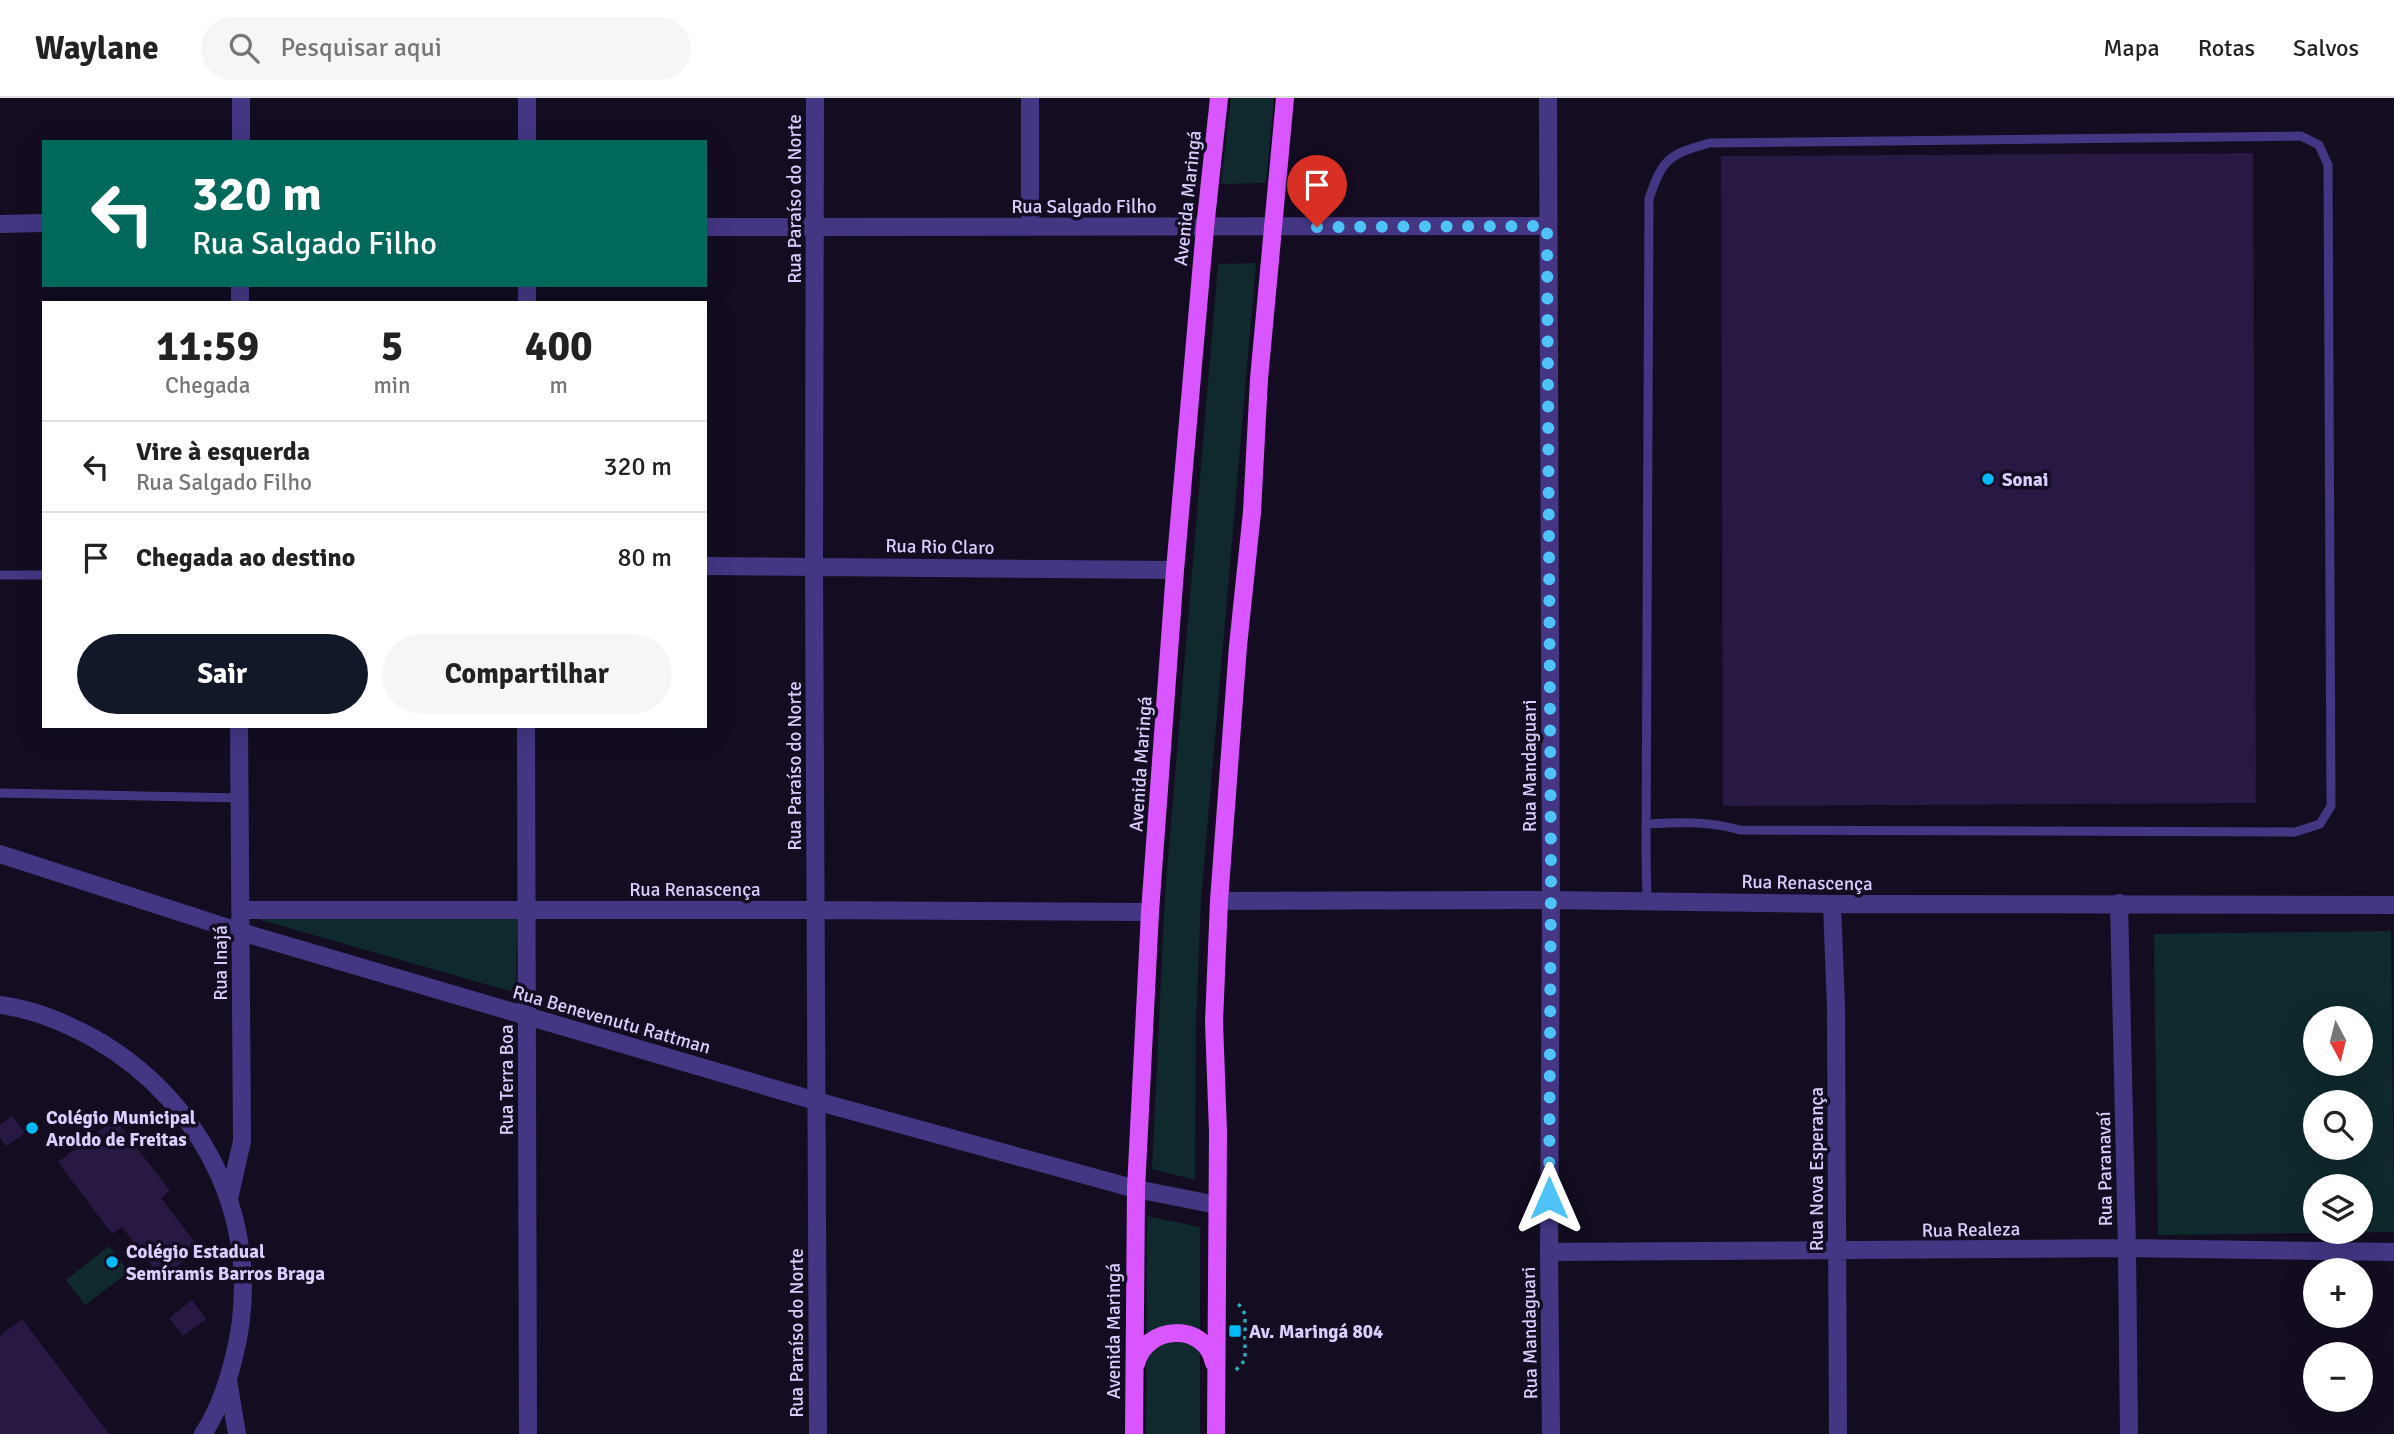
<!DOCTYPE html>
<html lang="pt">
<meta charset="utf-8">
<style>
body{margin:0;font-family:Signika,sans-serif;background:#f6f6f6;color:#222;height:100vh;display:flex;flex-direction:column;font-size:26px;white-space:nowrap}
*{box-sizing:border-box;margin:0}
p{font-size:23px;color:#767676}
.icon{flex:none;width:38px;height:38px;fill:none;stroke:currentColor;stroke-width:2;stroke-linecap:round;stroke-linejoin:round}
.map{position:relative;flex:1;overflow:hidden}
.sheet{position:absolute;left:42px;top:203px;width:665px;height:427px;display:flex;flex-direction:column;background:#fff;border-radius:0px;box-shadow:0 7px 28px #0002}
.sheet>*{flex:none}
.hud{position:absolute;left:42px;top:42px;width:665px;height:147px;border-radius:0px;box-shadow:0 7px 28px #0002;background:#00695c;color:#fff;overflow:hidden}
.needle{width:46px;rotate:173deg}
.tools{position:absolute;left:2303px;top:908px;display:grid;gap:14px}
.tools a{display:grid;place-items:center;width:70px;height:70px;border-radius:50%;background:#fff;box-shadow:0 7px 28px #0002;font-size:35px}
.pin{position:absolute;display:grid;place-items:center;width:60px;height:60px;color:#fff;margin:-72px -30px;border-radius:50% 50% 50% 0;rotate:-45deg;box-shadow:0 0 7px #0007}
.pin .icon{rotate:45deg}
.me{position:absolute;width:77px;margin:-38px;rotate:0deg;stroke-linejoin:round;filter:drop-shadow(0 0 5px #0008)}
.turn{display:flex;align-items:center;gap:24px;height:147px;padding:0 35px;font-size:32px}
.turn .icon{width:91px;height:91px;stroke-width:2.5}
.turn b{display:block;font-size:49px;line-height:60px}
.eta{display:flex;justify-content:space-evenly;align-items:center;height:119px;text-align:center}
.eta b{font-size:42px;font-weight:700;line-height:49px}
.button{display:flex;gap:14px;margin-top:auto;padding:14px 35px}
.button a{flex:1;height:80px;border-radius:42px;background:#111827;color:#fff;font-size:28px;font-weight:700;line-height:80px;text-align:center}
.button a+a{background:#f6f6f6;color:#222}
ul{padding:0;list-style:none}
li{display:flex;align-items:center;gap:21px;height:91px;padding:0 35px;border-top:2px solid #e0e0e0}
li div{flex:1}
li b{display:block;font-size:26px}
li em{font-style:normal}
header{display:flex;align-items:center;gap:42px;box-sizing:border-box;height:98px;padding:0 35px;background:#fff;border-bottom:2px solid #e0e0e0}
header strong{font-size:33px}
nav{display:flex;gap:38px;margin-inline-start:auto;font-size:24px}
.search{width:490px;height:63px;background:#f6f6f6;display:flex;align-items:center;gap:18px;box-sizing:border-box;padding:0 24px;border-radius:38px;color:#767676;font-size:26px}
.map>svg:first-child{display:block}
.green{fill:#0f292c;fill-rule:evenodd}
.building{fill:#271844}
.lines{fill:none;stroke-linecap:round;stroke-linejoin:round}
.path{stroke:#29abb8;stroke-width:3.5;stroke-dasharray:3.5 5;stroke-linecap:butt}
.service{stroke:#443683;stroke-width:9}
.minor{stroke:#443683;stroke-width:18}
.primary{stroke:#d955ff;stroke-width:18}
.route{stroke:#4fc3f7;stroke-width:12;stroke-dasharray:0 21.6}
.poi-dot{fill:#00baf9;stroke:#140d22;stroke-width:2.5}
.labels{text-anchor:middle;stroke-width:7;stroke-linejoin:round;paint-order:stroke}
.street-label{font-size:19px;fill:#dbceff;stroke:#140d22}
.poi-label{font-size:19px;font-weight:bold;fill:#dbceff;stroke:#140d22;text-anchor:start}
</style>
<header>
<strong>Waylane</strong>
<div class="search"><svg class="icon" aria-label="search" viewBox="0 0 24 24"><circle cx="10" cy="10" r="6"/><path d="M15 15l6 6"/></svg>Pesquisar aqui</div>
<nav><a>Mapa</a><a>Rotas</a><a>Salvos</a></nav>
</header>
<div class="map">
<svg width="2394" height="1336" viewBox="0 0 2394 1336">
<rect width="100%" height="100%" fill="#140d22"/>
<!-- green -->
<path class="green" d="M1231,0H1274L1266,85L1221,86Z
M1256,165L1201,802L1196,923L1195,1082L1152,1071L1165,796L1218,166Z
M517,816L516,895L247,818Z
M2391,833L2394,1134L2158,1137L2154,836ZM2315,920H2361V966H2315ZM2315,1004H2361V1050H2315ZM2315,1088H2361V1134H2315Z
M1147,1118L1200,1129V1336H1146Z
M109,1148L129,1174L85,1207L66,1182Z"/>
<!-- building -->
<path class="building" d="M2253,55L2256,705L1723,708L1721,58Z
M12,1018L25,1035L6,1048L0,1039V1027Z
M115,1021L170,1093L161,1100L200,1151L161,1180L122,1129L112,1136L58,1064Z
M192,1202L206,1221L183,1238L169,1220Z
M22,1221L66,1279L109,1336H0V1238Z"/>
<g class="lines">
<!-- path -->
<path class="path" d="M1236,1272L1245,1262V1216L1236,1202"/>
<!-- service -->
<path class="service" d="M0,477H44
M0,695L240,700
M1647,726C1679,724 1708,723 1740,732L2295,734L2320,726L2331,708L2328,67L2319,47L2301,38L1710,45C1669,56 1662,61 1649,101L1646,755L1647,803"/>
<!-- minor -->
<path class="minor" d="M241,0V44
M815,0L814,468L818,1336
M1030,0V129
M1548,0L1551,802L1549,1154L1551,1336
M527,44V0
M0,126L44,125
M705,129L1547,128
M527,187V205
M240,205V187
M705,468L1175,472
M526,628L528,1336
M0,756L241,834L816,1003L1136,1091L1217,1107
M1219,803L1551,802L1832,806L2394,807
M2119,805L2127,1150L2129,1336
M1832,806L1836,910L1838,1336
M241,812H815L1150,814
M0,907C33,911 66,925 95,941C208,1006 268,1134 233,1263C227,1287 217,1315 203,1336
M229,1101L242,1043L239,628
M1549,1154L2127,1150L2394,1154
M228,1282L237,1336"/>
<!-- primary -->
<path class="primary" d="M1136,1266C1145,1227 1205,1223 1214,1265
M1134,1336L1136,1091L1150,814L1175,472L1205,130L1219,0
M1216,1336L1218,1034L1214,924L1219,803L1238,548L1252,414L1259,281L1285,0"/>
</g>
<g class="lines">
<!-- route -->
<path class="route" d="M1317,129L1547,128L1551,775L1549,1100"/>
</g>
<!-- markers -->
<g class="poi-dot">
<circle cx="1988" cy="381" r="7"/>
<circle cx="32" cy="1030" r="7"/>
<circle cx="112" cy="1164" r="7"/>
<rect x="1228" y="1226" width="14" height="14" rx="3.5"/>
</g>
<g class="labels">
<!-- street labels -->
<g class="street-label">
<text transform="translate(1187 100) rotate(-84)" y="7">Avenida Maringá</text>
<text transform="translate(794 101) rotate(-90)" y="7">Rua Paraíso do Norte</text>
<text x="1084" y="115">Rua Salgado Filho</text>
<text transform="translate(940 448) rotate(1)" y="7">Rua Rio Claro</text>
<text transform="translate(1140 666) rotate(-86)" y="7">Avenida Maringá</text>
<text transform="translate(794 668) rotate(-90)" y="7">Rua Paraíso do Norte</text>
<text transform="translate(1529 668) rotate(-90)" y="7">Rua Mandaguari</text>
<text transform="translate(1807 784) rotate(1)" y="7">Rua Renascença</text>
<text x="695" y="798">Rua Renascença</text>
<text transform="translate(220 865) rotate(-90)" y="7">Rua Inajá</text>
<text transform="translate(612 921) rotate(16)" y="7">Rua Benevenutu Rattman</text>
<text transform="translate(506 982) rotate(-90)" y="7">Rua Terra Boa</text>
<text transform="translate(1816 1071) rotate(-90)" y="7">Rua Nova Esperança</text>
<text transform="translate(2104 1071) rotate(-91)" y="7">Rua Paranavaí</text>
<text transform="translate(1971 1131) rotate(-1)" y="7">Rua Realeza</text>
<text transform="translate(1113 1233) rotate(-90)" y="7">Avenida Maringá</text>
<text transform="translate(796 1235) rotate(-90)" y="7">Rua Paraíso do Norte</text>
<text transform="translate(1529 1235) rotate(-91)" y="7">Rua Mandaguari</text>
</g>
<!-- poi labels -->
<g class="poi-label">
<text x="2002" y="388">Sonai</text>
<text x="46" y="1026">Colégio Municipal<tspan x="46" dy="22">Aroldo de Freitas</tspan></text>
<text x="126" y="1160">Colégio Estadual<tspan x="126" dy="22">Semíramis Barros Braga</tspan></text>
<text x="1249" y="1240">Av. Maringá 804</text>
</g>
</g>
</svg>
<div class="tools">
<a><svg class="needle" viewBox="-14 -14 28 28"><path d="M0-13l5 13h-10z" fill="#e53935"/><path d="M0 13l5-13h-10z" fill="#767676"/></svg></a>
<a><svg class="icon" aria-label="search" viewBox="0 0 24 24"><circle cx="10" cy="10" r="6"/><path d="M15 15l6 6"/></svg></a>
<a><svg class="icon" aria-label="layers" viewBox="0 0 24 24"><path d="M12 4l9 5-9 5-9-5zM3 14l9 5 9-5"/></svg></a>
<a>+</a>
<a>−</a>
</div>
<div class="pin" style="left:1317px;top:129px;background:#d93025"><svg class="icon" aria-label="arrive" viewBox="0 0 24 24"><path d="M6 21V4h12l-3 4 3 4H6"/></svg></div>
<svg class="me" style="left:1549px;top:1100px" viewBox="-20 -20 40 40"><path d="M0-17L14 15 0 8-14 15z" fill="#4fc3f7" stroke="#fff" stroke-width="4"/></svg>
<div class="hud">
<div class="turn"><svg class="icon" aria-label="left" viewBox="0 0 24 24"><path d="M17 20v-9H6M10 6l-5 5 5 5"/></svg><div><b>320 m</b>Rua Salgado Filho</div></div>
</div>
<section class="sheet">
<div class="eta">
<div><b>11:59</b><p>Chegada</p></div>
<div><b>5</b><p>min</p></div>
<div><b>400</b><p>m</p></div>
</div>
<ul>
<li><svg class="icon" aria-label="left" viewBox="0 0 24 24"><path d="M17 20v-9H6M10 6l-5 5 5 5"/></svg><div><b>Vire à esquerda</b><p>Rua Salgado Filho</p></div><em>320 m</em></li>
<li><svg class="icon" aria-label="arrive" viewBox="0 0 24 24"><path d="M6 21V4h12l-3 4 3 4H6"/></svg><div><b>Chegada ao destino</b></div><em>80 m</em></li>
</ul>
<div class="button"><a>Sair</a><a>Compartilhar</a></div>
</section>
</div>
